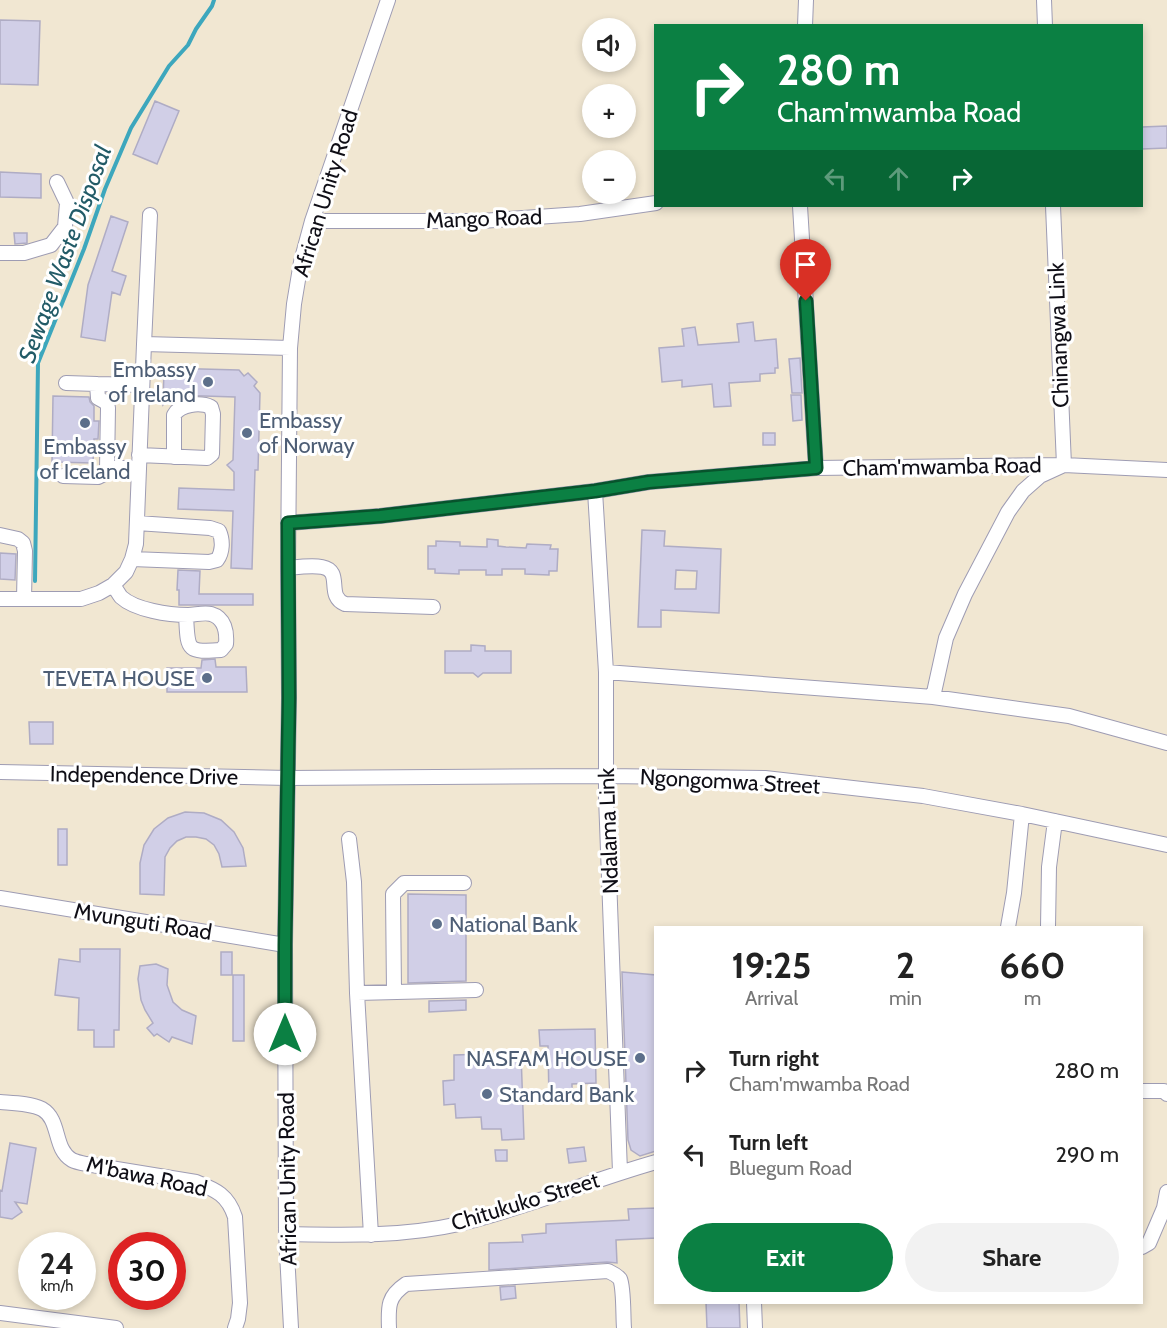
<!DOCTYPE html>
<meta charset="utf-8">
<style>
body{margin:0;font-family:Cabin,sans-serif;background:#f2f2f2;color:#222;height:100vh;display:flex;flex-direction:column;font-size:22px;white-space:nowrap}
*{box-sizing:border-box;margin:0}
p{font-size:20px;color:#767676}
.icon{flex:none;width:33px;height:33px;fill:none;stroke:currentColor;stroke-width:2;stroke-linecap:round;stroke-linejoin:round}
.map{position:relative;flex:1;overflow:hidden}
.details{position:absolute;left:654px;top:926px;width:489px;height:378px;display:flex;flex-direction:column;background:#fff;border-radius:0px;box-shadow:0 3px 9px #0003}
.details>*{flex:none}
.top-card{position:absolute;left:654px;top:24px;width:489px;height:183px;border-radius:0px;box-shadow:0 3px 9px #0003;background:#0b8043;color:#fff;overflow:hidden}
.fabs{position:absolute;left:582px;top:18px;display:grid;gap:12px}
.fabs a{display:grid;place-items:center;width:54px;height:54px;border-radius:50%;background:#fff;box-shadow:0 3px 9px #0003;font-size:30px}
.speed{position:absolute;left:18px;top:1232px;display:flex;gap:12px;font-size:30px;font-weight:700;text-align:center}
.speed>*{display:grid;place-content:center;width:78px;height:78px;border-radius:50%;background:#fff;box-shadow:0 3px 9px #0003;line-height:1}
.speed small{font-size:15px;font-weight:400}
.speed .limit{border:9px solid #d22;background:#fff;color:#111}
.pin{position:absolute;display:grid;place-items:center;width:51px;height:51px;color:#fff;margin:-62px -26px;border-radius:50% 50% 50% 0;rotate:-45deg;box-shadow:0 0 6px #0007}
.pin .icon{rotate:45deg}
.me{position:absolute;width:66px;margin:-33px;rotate:0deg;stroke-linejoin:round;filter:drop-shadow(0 0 4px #0008)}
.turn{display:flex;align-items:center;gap:21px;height:126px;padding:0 24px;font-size:27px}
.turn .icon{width:78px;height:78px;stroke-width:2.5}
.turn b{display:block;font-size:42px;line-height:51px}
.lanes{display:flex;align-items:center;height:57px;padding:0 24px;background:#0003;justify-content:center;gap:30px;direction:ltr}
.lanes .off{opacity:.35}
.eta{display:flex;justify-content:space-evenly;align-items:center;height:102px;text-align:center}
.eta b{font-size:36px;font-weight:700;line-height:42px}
.action{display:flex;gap:12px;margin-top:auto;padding:12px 24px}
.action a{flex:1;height:69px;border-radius:36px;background:#0b8043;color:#fff;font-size:24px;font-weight:700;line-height:69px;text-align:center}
.action a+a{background:#f2f2f2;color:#222}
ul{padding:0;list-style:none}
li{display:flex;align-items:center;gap:18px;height:84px;padding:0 24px}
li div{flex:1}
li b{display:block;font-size:22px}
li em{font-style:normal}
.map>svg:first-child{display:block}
.commercial{fill:#f1e7d2;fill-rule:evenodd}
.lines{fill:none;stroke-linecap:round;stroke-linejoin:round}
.stream{stroke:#3da7bd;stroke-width:4}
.building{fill:#d1cfe7;stroke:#afacc4;stroke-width:1.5;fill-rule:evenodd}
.minor-casing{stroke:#9e9cb3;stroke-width:16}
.minor{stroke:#fff;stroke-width:14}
.route-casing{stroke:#07532c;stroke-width:15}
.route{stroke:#0b8043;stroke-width:10}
.service-dot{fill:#5c6f8a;stroke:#fff;stroke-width:2}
.labels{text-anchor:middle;stroke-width:6;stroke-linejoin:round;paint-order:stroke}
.street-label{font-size:22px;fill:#0f0e16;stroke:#fff}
.service-label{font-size:22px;fill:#4e5e75;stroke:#fff;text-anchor:end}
.water-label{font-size:24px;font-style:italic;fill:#225b67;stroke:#fff}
</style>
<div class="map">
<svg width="1167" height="1328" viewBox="0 0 1167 1328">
<rect width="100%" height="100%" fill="#f2f0ff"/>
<!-- commercial -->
<path class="commercial" d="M0,0H1167V1328H0ZM656,26H1142V206H656ZM592,28H626V62H592ZM592,94H626V128H592ZM592,160H626V194H592ZM656,927H1142V1302H656ZM32,1245H82V1296H32ZM122,1245H172V1296H122Z"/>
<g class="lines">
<!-- stream -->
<path class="stream" d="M35,581L38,363L84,249L105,189L131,128L169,66L188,45L196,29L212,6L214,0"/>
</g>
<!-- building -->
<path class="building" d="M0,20L40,21L38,85L0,84Z
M155,101L179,111L157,164L133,154Z
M1167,126V148L1142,149V127Z
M0,172L41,174V198L0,197Z
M111,216L128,222L112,271L126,276L120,295L112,292L105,341L81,337L88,285Z
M14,233H27V243L15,244Z
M753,322L755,341L776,339L778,368H775V373L760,374V381L729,383L731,406L714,407L712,384L682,387V380L662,382L659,348L684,346L682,329L695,327L698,345L739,342L737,324Z
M800,358L802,393H792L789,359Z
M164,368L239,370L244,376L248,373L257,382L254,386L260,393L258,470H255L252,569L231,568L233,511L178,509L179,488L234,490V472L227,465L233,460L235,397L173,395L163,405Z
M791,395H801L802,420L793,421Z
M53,396L89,397L90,402L94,406V421H99L98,439H94L93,463L52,462Z
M763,433H775V445H763Z
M642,530L665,531L664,546L721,549L719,613L661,610V627H638ZM676,570L697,571L696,589H675Z
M487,539L498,540V546L506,547L526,548L527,544L551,545L550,549H558L557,571H549V575L525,574V569H502V575H486V570H459V574L435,573V569H428V546H436V541L460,542V546L487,547Z
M0,553L16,554L15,580L0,579Z
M178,570L200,571L199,594H253V605H179V590H177Z
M471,645L485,646V651H511V673H483L478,677L473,673H445V651H471Z
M215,659L216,667H246L247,692H167V668H201L202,660Z
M29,722H53V744H30Z
M185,812L204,813L221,820L234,832L243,848L246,866L222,867L219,854L214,845L206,839L196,837H186L177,841L170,848L165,857L164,895L140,894V863L144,845L154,829L168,818Z
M58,829H67V865H58Z
M408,894L466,895V981L408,983Z
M80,949H120L119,1030H114V1047H94V1030H78L79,998L55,995L59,959L80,962Z
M221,952H232V975H221Z
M156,964L168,969L167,985L173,1002L182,1010L196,1016L192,1044L172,1037L169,1042L157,1034L154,1036L147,1028L153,1023L145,1010L141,1000L138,979L140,966Z
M622,972L656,975V1151L640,1156L631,1150L628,1140Z
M233,975H244V1041H233Z
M466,1000V1010L429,1012V1001Z
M595,1029L596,1083L572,1084V1099L549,1100L548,1046H540L539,1030Z
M521,1053L524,1139L502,1140L501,1129H482L481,1117L456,1118L455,1104L444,1105L443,1081L454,1080V1055Z
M10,1143L36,1148L27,1204L15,1202L22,1212L12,1219L0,1217V1190L2,1191Z
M584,1147L586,1161L569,1163L567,1149Z
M495,1150H507V1161H496Z
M656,1208V1238L616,1240L617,1263L607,1262L489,1270V1243L523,1242L522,1235L546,1233V1224L629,1220L628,1209Z
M515,1286L516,1298L501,1300L500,1287Z
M706,1302H739L740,1328H707Z"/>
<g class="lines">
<!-- minor casing -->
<g class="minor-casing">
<path id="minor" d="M1044,0L1045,26
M805,26L806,0
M800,206L816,468
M312,221H481L580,214L656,203
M0,253H24L51,245L65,227L67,203L57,182
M144,344L150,215
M97,384L142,385
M139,455L207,458L212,454L213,414L211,407C200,402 180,404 174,415V457
M107,468H139
M63,476L98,477L104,474L107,468L108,408L107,403L98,398L97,384L66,383
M595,491L606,672V797L620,1172
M288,523L380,516L595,491L649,482L816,468L1064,465L1167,470
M0,535L18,539L23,543L25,551L24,599
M132,559L209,562L217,560C223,552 223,540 219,531L210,528L137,523
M288,568C298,567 312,565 322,567C344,571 325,596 345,604L433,607
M113,585C116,589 118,593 121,597C135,610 169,615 188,615C195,615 204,612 211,614C225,618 227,632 226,644L221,650C185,653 188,649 186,615
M0,599H81L99,593L113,585L126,572L132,559L136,544L144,344L290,348
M606,672L933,697L1069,716L1167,743
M933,697L946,638L965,594L1008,512L1023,491L1040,476L1064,465L1053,206
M0,772L288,778L606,776L765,778L923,796L1022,814L1167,845
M349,839L354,882L357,993L371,1235
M0,898L285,945
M1008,927L1014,893L1022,814
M1048,927L1049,867L1055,821
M394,992L393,894L404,883H464
M357,993L476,990
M1142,1091H1164L1167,1094
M0,1102C13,1103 30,1103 42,1109C61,1120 53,1149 72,1160C76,1162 81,1163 86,1164L196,1182C216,1190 228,1195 235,1217L240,1303L238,1319L235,1328
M286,1234C344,1235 402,1237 459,1224C526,1208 589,1181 656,1162
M1142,1247L1149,1243L1164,1208L1167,1192
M754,1302L755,1328
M0,1313L116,1328
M291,1328L286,1234L285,945L289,698L288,568L290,348L294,304L301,262L312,221L388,0
M389,1328C388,1306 388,1296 406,1284L608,1271C612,1273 617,1275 620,1279C624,1288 623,1317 624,1328"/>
</g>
<!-- minor -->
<use href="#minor" class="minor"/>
</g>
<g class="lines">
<!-- route casing -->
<g class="route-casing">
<path id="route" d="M285,1034V945L289,698L288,523L380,516L595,491L649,482L816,468L806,301"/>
</g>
<!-- route -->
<use href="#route" class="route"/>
</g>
<!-- markers -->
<g class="service-dot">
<circle cx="208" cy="382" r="6"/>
<circle cx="85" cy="423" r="6"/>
<circle cx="247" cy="433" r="6"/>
<circle cx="207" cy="678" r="6"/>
<circle cx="437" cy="924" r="6"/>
<circle cx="640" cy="1058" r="6"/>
<circle cx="487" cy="1094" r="6"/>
</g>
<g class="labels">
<!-- street labels -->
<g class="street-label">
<text transform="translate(325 193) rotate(-73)" y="8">African Unity Road</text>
<text transform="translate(484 218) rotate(-2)" y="8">Mango Road</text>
<text transform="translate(1058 335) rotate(-92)" y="8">Chinangwa Link</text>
<text transform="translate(942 466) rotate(-1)" y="8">Cham'mwamba Road</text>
<text transform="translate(144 775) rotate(1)" y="8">Independence Drive</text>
<text transform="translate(730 781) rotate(3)" y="8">Ngongomwa Street</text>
<text transform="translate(608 831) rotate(-92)" y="8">Ndalama Link</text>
<text transform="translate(143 921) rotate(9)" y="8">Mvunguti Road</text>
<text transform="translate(147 1176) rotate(12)" y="8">M'bawa Road</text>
<text transform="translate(287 1179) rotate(-91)" y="8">African Unity Road</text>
<text transform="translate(525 1201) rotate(-17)" y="8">Chitukuko Street</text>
</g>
<!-- service labels -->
<g class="service-label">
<text x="196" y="377">Embassy<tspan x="196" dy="25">of Ireland</tspan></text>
<text x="259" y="428" text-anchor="start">Embassy<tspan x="259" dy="25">of Norway</tspan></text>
<text x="85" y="454" text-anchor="middle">Embassy<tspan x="85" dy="25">of Iceland</tspan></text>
<text x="195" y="686">TEVETA HOUSE</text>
<text x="449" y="932" text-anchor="start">National Bank</text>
<text x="628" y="1066">NASFAM HOUSE</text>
<text x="499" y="1102" text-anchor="start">Standard Bank</text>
</g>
<!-- water labels -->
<g class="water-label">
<text transform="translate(65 254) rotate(-70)" y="8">Sewage Waste Disposal</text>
</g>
</g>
</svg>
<div class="fabs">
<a><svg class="icon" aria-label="sound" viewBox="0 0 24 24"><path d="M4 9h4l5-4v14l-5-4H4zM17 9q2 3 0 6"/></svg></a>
<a>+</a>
<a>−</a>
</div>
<div class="speed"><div>24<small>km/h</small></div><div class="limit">30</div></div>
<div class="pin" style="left:806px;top:301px;background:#d93025"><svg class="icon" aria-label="arrive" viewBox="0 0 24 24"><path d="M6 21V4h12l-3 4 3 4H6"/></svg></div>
<svg class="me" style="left:285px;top:1034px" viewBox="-20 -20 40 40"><circle r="19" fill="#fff"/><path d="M0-13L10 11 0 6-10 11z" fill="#0b8043"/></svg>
<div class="top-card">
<div class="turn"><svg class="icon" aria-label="right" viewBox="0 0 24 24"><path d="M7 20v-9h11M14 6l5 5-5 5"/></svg><div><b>280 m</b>Cham'mwamba Road</div></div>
<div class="lanes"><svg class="icon off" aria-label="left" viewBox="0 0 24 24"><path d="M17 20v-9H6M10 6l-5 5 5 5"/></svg><svg class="icon off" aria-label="ahead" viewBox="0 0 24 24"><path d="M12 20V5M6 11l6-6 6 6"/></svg><svg class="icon" aria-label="right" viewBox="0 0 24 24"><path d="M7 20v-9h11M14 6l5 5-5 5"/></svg></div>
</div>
<section class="details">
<div class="eta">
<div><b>19:25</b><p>Arrival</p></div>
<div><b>2</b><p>min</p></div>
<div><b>660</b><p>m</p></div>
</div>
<ul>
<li><svg class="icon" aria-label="right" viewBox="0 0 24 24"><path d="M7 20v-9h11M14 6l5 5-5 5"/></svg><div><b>Turn right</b><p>Cham'mwamba Road</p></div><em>280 m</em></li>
<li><svg class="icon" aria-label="left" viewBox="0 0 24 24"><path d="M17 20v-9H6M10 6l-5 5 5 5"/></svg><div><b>Turn left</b><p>Bluegum Road</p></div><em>290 m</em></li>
</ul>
<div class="action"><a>Exit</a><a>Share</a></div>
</section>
</div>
